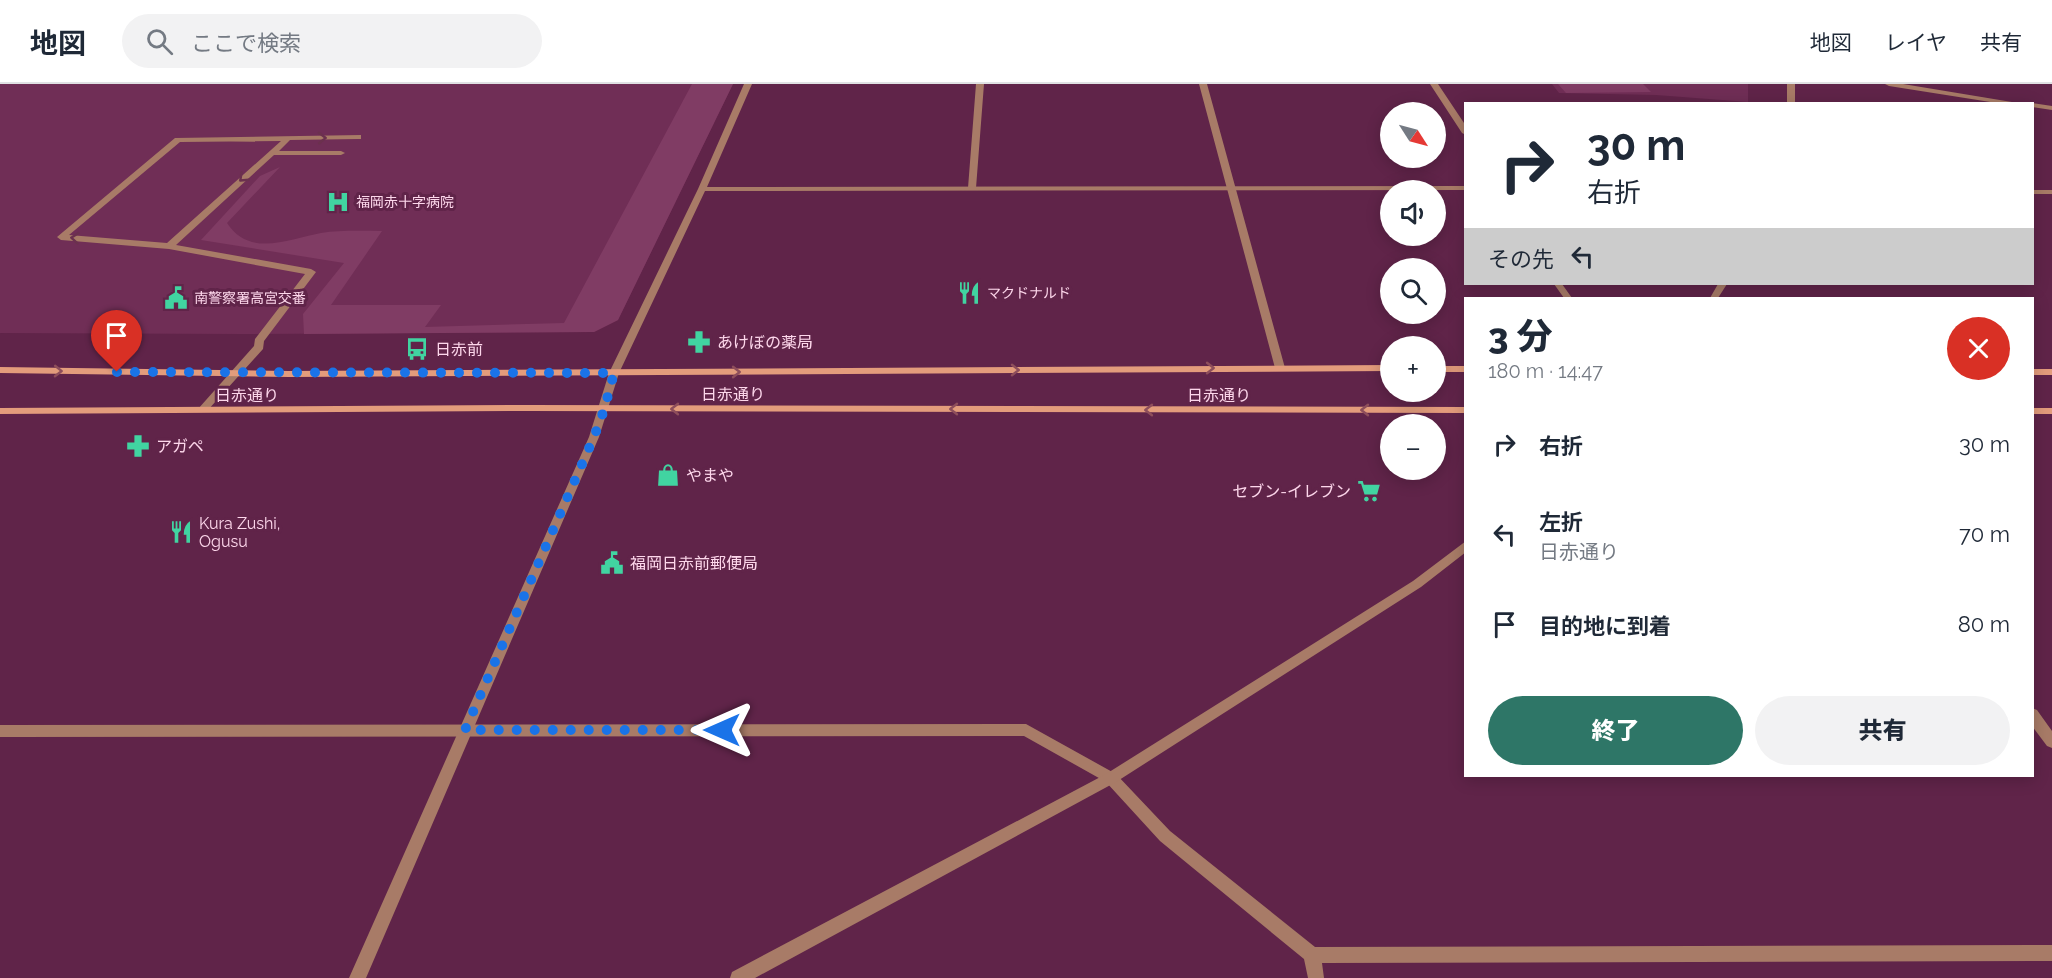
<!DOCTYPE html>
<html lang="ja">
<meta charset="utf-8">
<style>
body{margin:0;font-family:Raleway,"Noto Sans JP",sans-serif;background:#f2f2f3;color:#1f2937;height:100vh;display:flex;flex-direction:column;font-size:22px;white-space:nowrap}
*{box-sizing:border-box;margin:0}
p{font-size:20px;color:#747a83}
.icon{flex:none;width:33px;height:33px;fill:none;stroke:currentColor;stroke-width:2;stroke-linecap:round;stroke-linejoin:round}
.map{position:relative;flex:1;overflow:hidden}
.side{position:absolute;left:1464px;top:213px;width:570px;height:480px;display:flex;flex-direction:column;background:#fff;border-radius:0px;box-shadow:0 3px 15px #0003}
.side>*{flex:none}
.hud{position:absolute;left:1464px;top:18px;width:570px;height:183px;border-radius:0px;box-shadow:0 3px 15px #0003;background:#fff;color:#1f2937;overflow:hidden}
.needle{width:39px;rotate:126deg}
.controls{position:absolute;left:1380px;top:18px;display:grid;gap:12px}
.controls a{display:grid;place-items:center;width:66px;height:66px;border-radius:50%;background:#fff;box-shadow:0 3px 15px #0003;font-size:30px}
.pin{position:absolute;display:grid;place-items:center;width:51px;height:51px;color:#fff;margin:-62px -26px;border-radius:50% 50% 50% 0;rotate:-45deg;box-shadow:0 0 6px #0007}
.pin .icon{rotate:45deg}
.me{position:absolute;width:66px;margin:-33px;rotate:270deg;stroke-linejoin:round;filter:drop-shadow(0 0 4px #0008)}
.turn{display:flex;align-items:center;gap:21px;height:126px;padding:0 24px;font-size:27px}
.turn .icon{width:78px;height:78px;stroke-width:2.5}
.turn b{display:block;font-size:42px;line-height:51px}
.then{display:flex;align-items:center;height:57px;padding:0 24px;background:#0003;gap:12px;font-size:22px}
.round{display:grid;place-items:center;flex:none;width:63px;height:63px;border-radius:32px;background:#f2f2f3}
.summary{display:flex;align-items:center;justify-content:space-between;height:102px;padding:0 24px}
h1{font-size:36px;font-weight:800;line-height:45px}
.action{display:flex;gap:12px;margin-top:auto;padding:12px 24px}
.action a{flex:1;height:69px;border-radius:36px;background:#2e7667;color:#fff;font-size:24px;font-weight:800;line-height:69px;text-align:center}
.action a+a{background:#f2f2f3;color:#1f2937}
ul{padding:0;list-style:none}
li{display:flex;align-items:center;gap:18px;height:90px;padding:0 24px}
li div{flex:1}
li b{display:block;font-size:22px}
li em{font-style:normal}
header{display:flex;align-items:center;gap:36px;box-sizing:border-box;height:84px;padding:0 30px;background:#fff;border-bottom:2px solid #e0e1e3}
header strong{font-size:28px}
nav{display:flex;gap:33px;margin-inline-start:auto;font-size:21px}
.search{width:420px;height:54px;background:#f2f2f3;display:flex;align-items:center;gap:15px;box-sizing:border-box;padding:0 21px;border-radius:33px;color:#747a83;font-size:22px}
.map>svg:first-child{display:block}
.built{fill:#702e56}
.green{fill:#803c64}
.lines{fill:none;stroke-linecap:round;stroke-linejoin:round}
.service{fill:#a87b67;fill-rule:evenodd}
.minor{fill:#a87b67;fill-rule:evenodd}
.tertiary{fill:#a87b67;fill-rule:evenodd}
.secondary{fill:#e39c7c;fill-rule:evenodd}
.oneway{stroke:#6b314e}
.oneway2{stroke:#8e4e5b}
.route{stroke:#1a73e8;stroke-width:10;stroke-dasharray:0 18}
.labels{text-anchor:middle;stroke-width:6;stroke-linejoin:round;paint-order:stroke}
.far-poi-label{font-size:14px;fill:#fdd7eb;stroke:#602449;text-anchor:start}
.poi-label{font-size:16px;fill:#fdd7eb;stroke:#602449;text-anchor:start}
.street-label{font-size:16px;fill:#fdd7eb;stroke:#602449}
</style>
<header>
<strong>地図</strong>
<div class="search"><svg class="icon" aria-label="search" viewBox="0 0 24 24"><circle cx="10" cy="10" r="6"/><path d="M15 15l6 6"/></svg>ここで検索</div>
<nav><a>地図</a><a>レイヤ</a><a>共有</a></nav>
</header>
<div class="map">
<svg width="2052" height="894" viewBox="0 0 2052 894">
<rect width="100%" height="100%" fill="#602449"/>
<!-- built -->
<path class="built" d="M0,0H733L618,236L594,248L238,250L0,249Z
M1552,0H1748V18L1656,11L1559,9Z"/>
<!-- green -->
<path class="green" d="M692,0H733L618,236L594,248L304,250L303,230L344,179L201,156L260,92L280,83L227,139C250,174 289,155 321,149C340,146 362,147 382,147L331,221H441L425,243L564,239Z
M1558,0H1643L1651,8L1566,9Z"/>
<g class="lines">
<!-- service -->
<path class="service" d="M361,51V55H358L290,56L279,67H341L345,69L341,71H274L176,161L311,185L316,188L264,257L263,265L207,327H199L198,325L254,262L255,255L305,190L169,165L61,156L57,153L175,54ZM281,57L167,159L69,151L180,58Z"/>
<!-- minor -->
<path class="minor" d="M976,0H984L976,104L972,106L968,104Z
M1199,0H1207L1285,284L1284,286H1276L1275,284Z
M1430,0H1438L1466,42V51L1462,49Z
M1885,0H1903L2024,20H2003L1889,2Z
M2032,19L2052,22V26L2032,23V20H2029Z
M2032,106H2052V110H2032Z
M1554,200H1562L1572,214H1564Z
M2032,624L2037,626L2052,647V664L2047,662L2032,642Z
M1026,640L1116,690L1170,747L1315,863L2052,861V877L1322,879L1324,894H1308L1304,875L1160,757L1106,698L1024,652L0,653V641Z"/>
<!-- tertiary -->
<path class="tertiary" d="M744,0H752L707,103L1466,102V106L705,107L619,289L599,353L366,894H349L589,353L609,289L698,105Z
M1787,0H1795V20H1787Z
M1718,200H1727L1718,214H1710Z
M1466,457V468L1421,503L1116,698L755,894H730L732,888L1106,690L1413,497Z"/>
<!-- secondary -->
<path class="secondary" d="M1390,281V287L289,293L0,289V283L289,287Z
M1436,282H1466V288H1436Z
M2032,285H2052V291H2032Z
M528,321L1466,323V329L528,327L0,330V324Z
M2032,324H2052V330H2032Z"/>
</g>
<!-- one-way arrows -->
<defs><path id="oneway-chevron" d="M-2-3.5L2.5 0L-2 3.5" fill="none" stroke-width="1.6" stroke-linecap="round" stroke-linejoin="round" transform="scale(1.5)"/></defs>
<g class="oneway">
<use href="#oneway-chevron" transform="translate(322 54) rotate(-1)"/>
<use href="#oneway-chevron" transform="translate(243 94) rotate(137)"/>
<use href="#oneway-chevron" transform="translate(75 154) rotate(-175)"/>
</g>
<g class="oneway2">
<use href="#oneway-chevron" transform="translate(1210 284)"/>
<use href="#oneway-chevron" transform="translate(1015 286)"/>
<use href="#oneway-chevron" transform="translate(58 287) rotate(1)"/>
<use href="#oneway-chevron" transform="translate(736 288)"/>
<use href="#oneway-chevron" transform="translate(675 325) rotate(180)"/>
<use href="#oneway-chevron" transform="translate(954 325) rotate(-180)"/>
<use href="#oneway-chevron" transform="translate(1149 326) rotate(-180)"/>
<use href="#oneway-chevron" transform="translate(1365 326) rotate(-180)"/>
</g>
<g class="lines">
<!-- route -->
<path class="route" d="M117,288L614,289L604,326L594,353L465,646H722"/>
</g>
<!-- icons -->
<defs>
<g id="hospital-bare" transform="scale(1.8)"><path d="M-5-5h3v3.5h4V-5h3V5h-3V1.5h-4V5h-3Z" fill="#41d4a1" stroke="#602449" stroke-width="2.5" paint-order="stroke"/></g>
<g id="restaurant-bare" transform="scale(1.8)"><path d="M-5-6h1v4h1v-4h1v4h1v-4h1v5L-1.5 .5V6h-2V.5L-5-1ZM5-6V6H3V1.5H1.5Q1.5-4 5-6Z" fill="#41d4a1" stroke="#602449" stroke-width="2.5" paint-order="stroke"/></g>
<g id="civic-bare" transform="scale(1.8)"><path d="M-.6-6.5H3V-4.5H.6V-3L4-1V1h2V6H-6V1h2V-1L-.6-3ZM-1.2 2.5V6h2.4V2.5Z" fill="#41d4a1" stroke="#602449" stroke-width="2.5" paint-order="stroke"/></g>
<g id="pharmacy-bare" transform="scale(1.8)"><path d="M-2-6h4v4h4v4h-4v4h-4v-4h-4v-4h4Z" fill="#41d4a1" stroke="#602449" stroke-width="2.5" paint-order="stroke"/></g>
<g id="bus-bare" transform="scale(1.8)"><path d="M-5-6H5V4H4V6H2V4H-2V6H-4V4H-5ZM-3.5-4V0h7V-4ZM-3.5 1.2v1.5H-2V1.2ZM2 1.2v1.5H3.5V1.2Z" fill="#41d4a1" stroke="#602449" stroke-width="2.5" paint-order="stroke"/></g>
<g id="shop-bare" transform="scale(1.8)"><path d="M-5-2.5h2.3a2.7 3.5 0 0 1 5.4 0H5L5.5 6h-11ZM-1.5-2.5h3a1.5 2.3 0 0 0-3 0Z" fill="#41d4a1" stroke="#602449" stroke-width="2.5" paint-order="stroke"/></g>
<g id="supermarket-bare" transform="scale(1.8)"><path d="M-6-5.5h2.5l.6 2H6L4.5 2H-2.5L-4.4-4H-6ZM-1.5 3.2a1.3 1.3 0 1 0 .1 0ZM3 3.2a1.3 1.3 0 1 0 .1 0Z" fill="#41d4a1" stroke="#602449" stroke-width="2.5" paint-order="stroke"/></g>
</defs>
<g fill-rule="evenodd">
<use href="#hospital-bare" x="338" y="118"/>
<use href="#restaurant-bare" x="969" y="209"/>
<use href="#civic-bare" x="176" y="214"/>
<use href="#pharmacy-bare" x="699" y="258"/>
<use href="#bus-bare" x="417" y="265"/>
<use href="#pharmacy-bare" x="138" y="362"/>
<use href="#shop-bare" x="668" y="391"/>
<use href="#supermarket-bare" x="1369" y="407"/>
<use href="#restaurant-bare" x="181" y="448"/>
<use href="#civic-bare" x="612" y="479"/>
</g>
<g class="labels">
<!-- far-poi labels -->
<g class="far-poi-label">
<text x="356" y="123">福岡赤十字病院</text>
<text x="987" y="214">マクドナルド</text>
<text x="194" y="219">南警察署高宮交番</text>
</g>
<!-- poi labels -->
<g class="poi-label">
<text x="717" y="264">あけぼの薬局</text>
<text x="435" y="271">日赤前</text>
<text x="156" y="368">アガペ</text>
<text x="686" y="397">やまや</text>
<text x="1351" y="413" text-anchor="end">セブン-イレブン</text>
<text x="199" y="445">Kura Zushi,<tspan x="199" dy="18">Ogusu</tspan></text>
<text x="630" y="485">福岡日赤前郵便局</text>
</g>
<!-- street labels -->
<g class="street-label">
<text x="733" y="316">日赤通り</text>
<text x="247" y="317">日赤通り</text>
<text x="1219" y="317">日赤通り</text>
</g>
</g>
</svg>
<div class="controls">
<a><svg class="needle" viewBox="-14 -14 28 28"><path d="M0-13l5 13h-10z" fill="#e53935"/><path d="M0 13l5-13h-10z" fill="#747a83"/></svg></a>
<a><svg class="icon" aria-label="sound" viewBox="0 0 24 24"><path d="M4 9h4l5-4v14l-5-4H4zM17 9q2 3 0 6"/></svg></a>
<a><svg class="icon" aria-label="search" viewBox="0 0 24 24"><circle cx="10" cy="10" r="6"/><path d="M15 15l6 6"/></svg></a>
<a>+</a>
<a>−</a>
</div>
<div class="pin" style="left:117px;top:288px;background:#d93025"><svg class="icon" aria-label="arrive" viewBox="0 0 24 24"><path d="M6 21V4h12l-3 4 3 4H6"/></svg></div>
<svg class="me" style="left:722px;top:646px" viewBox="-20 -20 40 40"><path d="M0-17L14 15 0 8-14 15z" fill="#1a73e8" stroke="#fff" stroke-width="4"/></svg>
<div class="hud">
<div class="turn"><svg class="icon" aria-label="right" viewBox="0 0 24 24"><path d="M7 20v-9h11M14 6l5 5-5 5"/></svg><div><b>30 m</b>右折</div></div>
<div class="then">その先<svg class="icon" aria-label="left" viewBox="0 0 24 24"><path d="M17 20v-9H6M10 6l-5 5 5 5"/></svg></div>
</div>
<section class="side">
<div class="summary"><div><h1>3 分</h1><p>180 m · 14:47</p></div><a class="round" style="background:#d93025;color:#fff"><svg class="icon" aria-label="close" viewBox="0 0 24 24"><path d="M6 6l12 12M18 6L6 18"/></svg></a></div>
<ul>
<li><svg class="icon" aria-label="right" viewBox="0 0 24 24"><path d="M7 20v-9h11M14 6l5 5-5 5"/></svg><div><b>右折</b></div><em>30 m</em></li>
<li><svg class="icon" aria-label="left" viewBox="0 0 24 24"><path d="M17 20v-9H6M10 6l-5 5 5 5"/></svg><div><b>左折</b><p>日赤通り</p></div><em>70 m</em></li>
<li><svg class="icon" aria-label="arrive" viewBox="0 0 24 24"><path d="M6 21V4h12l-3 4 3 4H6"/></svg><div><b>目的地に到着</b></div><em>80 m</em></li>
</ul>
<div class="action"><a>終了</a><a>共有</a></div>
</section>
</div>
